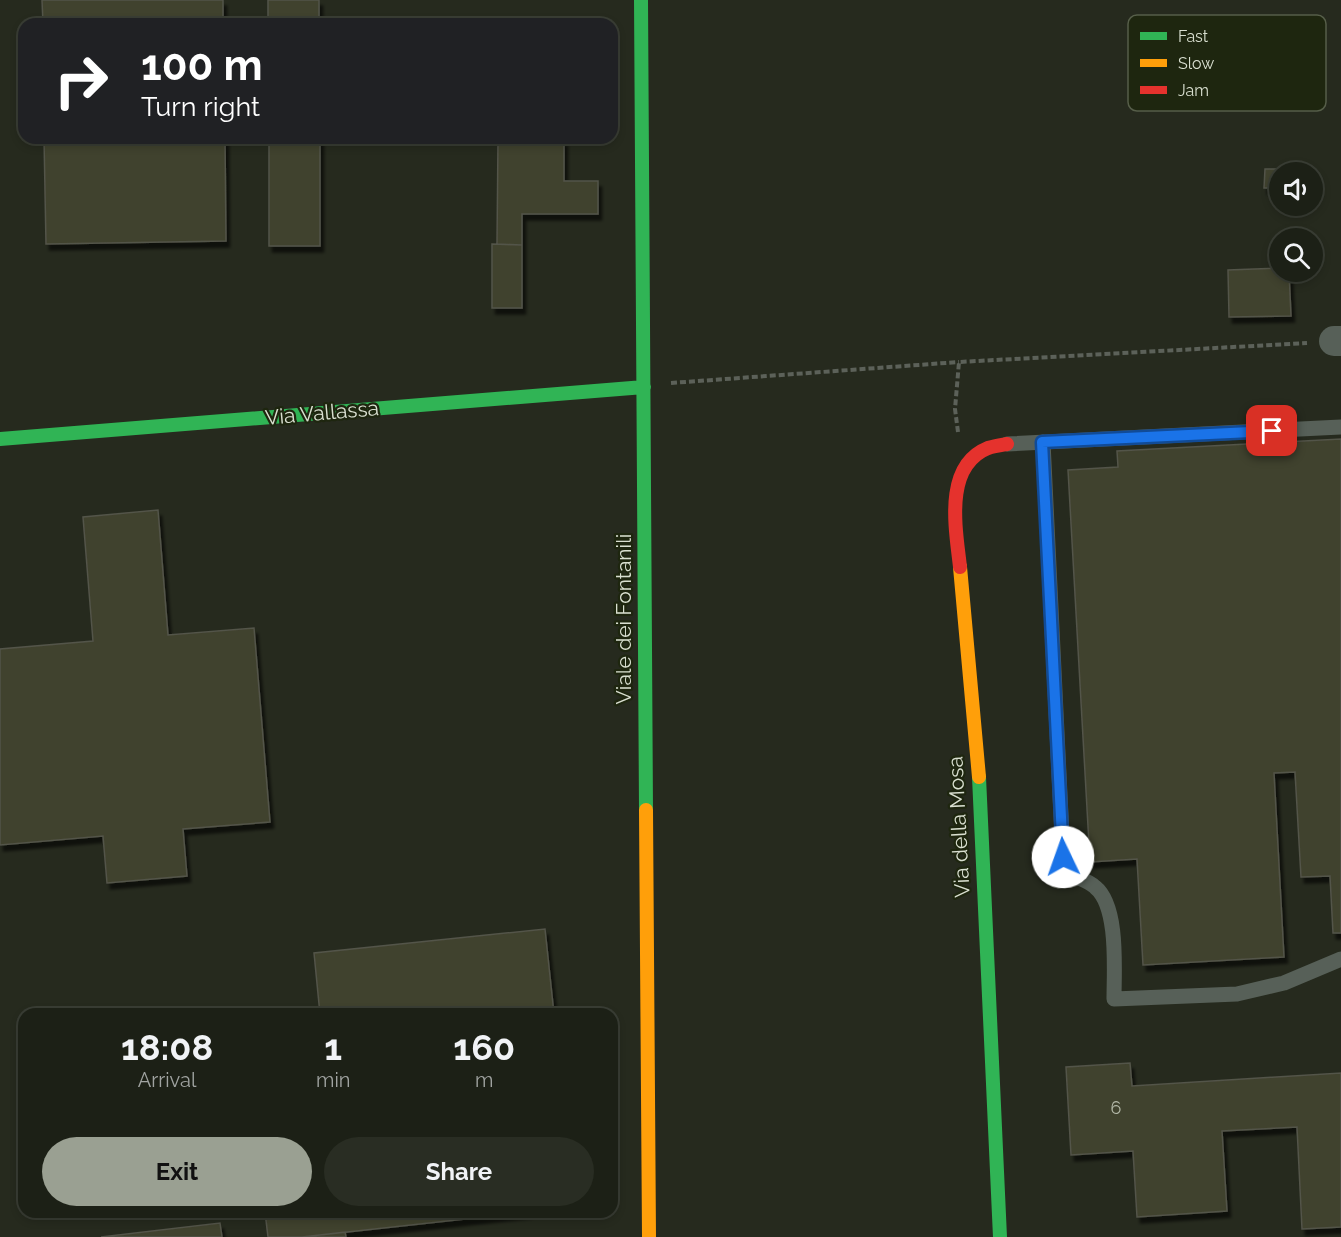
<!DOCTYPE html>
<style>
body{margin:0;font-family:Raleway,sans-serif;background:#292d23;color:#f1f3f6;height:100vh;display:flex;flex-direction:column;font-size:22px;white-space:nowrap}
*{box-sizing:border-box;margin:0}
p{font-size:20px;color:#a0a3a1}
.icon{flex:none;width:33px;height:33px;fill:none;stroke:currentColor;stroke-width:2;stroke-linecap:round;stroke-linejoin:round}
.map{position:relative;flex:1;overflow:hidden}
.side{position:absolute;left:18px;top:1008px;width:600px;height:210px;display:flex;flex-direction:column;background:#1c2016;border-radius:18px;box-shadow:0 3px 9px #0003,0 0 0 2px #3a3e35}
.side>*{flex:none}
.guide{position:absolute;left:18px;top:18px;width:600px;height:126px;border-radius:18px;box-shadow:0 3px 9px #0003,0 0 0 2px #3a3e35;background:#202124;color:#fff;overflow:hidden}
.controls{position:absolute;left:1269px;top:162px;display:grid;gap:12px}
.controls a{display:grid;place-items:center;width:54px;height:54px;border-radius:50%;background:#1c2016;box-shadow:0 3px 9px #0003,0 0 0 2px #3a3e35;font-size:30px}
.pin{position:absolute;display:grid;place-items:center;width:51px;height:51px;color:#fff;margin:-26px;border-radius:12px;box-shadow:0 3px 9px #0006}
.me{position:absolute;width:66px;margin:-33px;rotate:357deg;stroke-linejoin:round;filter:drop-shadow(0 0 4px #0008)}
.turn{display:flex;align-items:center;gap:21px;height:126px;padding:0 24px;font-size:27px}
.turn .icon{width:78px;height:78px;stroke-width:2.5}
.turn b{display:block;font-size:42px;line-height:51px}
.eta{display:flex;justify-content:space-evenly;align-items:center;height:102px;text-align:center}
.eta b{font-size:36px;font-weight:700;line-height:42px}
.primary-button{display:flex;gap:12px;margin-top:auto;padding:12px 24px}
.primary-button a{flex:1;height:69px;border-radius:36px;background:#9aa092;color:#111;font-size:24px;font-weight:700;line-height:69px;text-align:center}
.primary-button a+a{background:#292d23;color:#f1f3f6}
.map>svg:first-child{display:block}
.building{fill:#41422e;stroke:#535449;stroke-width:1.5;filter:url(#shadow)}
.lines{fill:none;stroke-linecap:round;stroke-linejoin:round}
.path{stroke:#5c6159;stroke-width:4;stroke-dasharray:6 3;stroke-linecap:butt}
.lane{stroke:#576058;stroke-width:15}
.street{stroke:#576058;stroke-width:30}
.fast{stroke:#30b455;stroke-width:14}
.slow{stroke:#ff9f0a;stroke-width:14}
.jam{stroke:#e5322d;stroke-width:14}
.route-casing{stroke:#114b97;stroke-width:15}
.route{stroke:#1a73e8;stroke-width:10}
.labels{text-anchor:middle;stroke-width:4.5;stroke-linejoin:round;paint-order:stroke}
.number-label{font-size:18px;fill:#b3b8a8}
.street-label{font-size:21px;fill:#d9dfd0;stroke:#1e260f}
.key{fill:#1e260f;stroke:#565e49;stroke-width:1.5}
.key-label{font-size:16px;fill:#d9dfd0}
</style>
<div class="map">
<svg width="1341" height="1237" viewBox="0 0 1341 1237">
<defs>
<filter id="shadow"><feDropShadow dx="3.5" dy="6" stdDeviation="1.5" flood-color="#0009"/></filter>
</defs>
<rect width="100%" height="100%" fill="#262a1e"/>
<!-- building -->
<path class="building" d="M42,0H223V24H43Z
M268,0H319V24H268Z
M44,138H225L226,241L46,244Z
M269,138H320V246H269Z
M498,140H564V181H598V214H522V245L497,244Z
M1265,169H1291V172H1280V188H1264Z
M492,244L522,245V308H492Z
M1280,268V272H1289L1291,316L1229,317L1228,270Z
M1341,439V933H1333L1330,876L1301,877L1295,772L1274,773L1284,957L1143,965L1137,859L1090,862L1068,470L1118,467L1117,451Z
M158,510L168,635L254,628L270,822L183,829L187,876L107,883L103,836L0,845V649L93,641L83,517Z
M545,929L554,1014H320L314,953Z
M1130,1063L1132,1086L1341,1073V1227L1302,1229L1297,1127L1222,1131L1227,1211L1137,1217L1133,1151L1071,1155L1066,1067Z
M265,1212H529L302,1237H268Z
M220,1223L222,1237H101Z
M345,1232L346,1237H302Z"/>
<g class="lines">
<!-- path -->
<path class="path" d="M671,383L959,362
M958,432L955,409L959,362L1307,343"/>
<!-- lane -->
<path class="lane" d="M1043,442L1063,857L1070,874C1078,878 1089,881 1095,887C1119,906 1114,970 1114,999L1237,994L1284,983L1341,959
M1007,444L1341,427"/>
<!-- street -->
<path class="street" d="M1334,341H1341"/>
<!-- fast -->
<path class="fast" d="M641,0L646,810
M0,439L644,387
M979,777L1000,1237"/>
<!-- slow -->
<path class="slow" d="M960,567L979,777
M646,810L649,1237"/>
<!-- jam -->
<path class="jam" d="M960,567C956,530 943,466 988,448C994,446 1001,445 1007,444"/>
</g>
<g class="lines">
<!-- route casing -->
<g class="route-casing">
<path id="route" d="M1063,857L1042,442L1272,431"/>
</g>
<!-- route -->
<use href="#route" class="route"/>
</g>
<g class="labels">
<!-- number labels -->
<g class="number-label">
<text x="1116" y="1114">6</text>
</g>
<!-- street labels -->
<g class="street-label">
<text transform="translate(322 413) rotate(-5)" y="7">Via Vallassa</text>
<text transform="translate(624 619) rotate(-90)" y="7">Viale dei Fontanili</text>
<text transform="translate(959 827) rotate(-93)" y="7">Via della Mosa</text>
</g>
</g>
<!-- legend -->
<rect x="1128" y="15" width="198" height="96" rx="9" class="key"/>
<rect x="1140" y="32" width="27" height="8" fill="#30b455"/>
<rect x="1140" y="59" width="27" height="8" fill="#ff9f0a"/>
<rect x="1140" y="86" width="27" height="8" fill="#e5322d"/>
<g class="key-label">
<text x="1178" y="42">Fast</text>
<text x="1178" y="69">Slow</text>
<text x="1178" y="96">Jam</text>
</g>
</svg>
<div class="controls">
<a><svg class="icon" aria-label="sound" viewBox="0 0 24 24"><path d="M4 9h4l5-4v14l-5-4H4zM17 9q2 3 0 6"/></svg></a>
<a><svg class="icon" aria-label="search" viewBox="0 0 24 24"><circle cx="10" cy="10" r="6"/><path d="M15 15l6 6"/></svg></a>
</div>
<div class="pin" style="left:1272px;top:431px;background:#d93025"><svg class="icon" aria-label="arrive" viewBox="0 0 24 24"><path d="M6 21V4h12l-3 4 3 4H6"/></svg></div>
<svg class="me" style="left:1063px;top:857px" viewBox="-20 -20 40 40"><circle r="19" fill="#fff"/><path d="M0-13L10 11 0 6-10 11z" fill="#1a73e8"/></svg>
<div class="guide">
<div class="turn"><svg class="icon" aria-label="right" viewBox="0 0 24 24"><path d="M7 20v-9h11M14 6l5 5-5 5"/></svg><div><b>100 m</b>Turn right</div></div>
</div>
<section class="side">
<div class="eta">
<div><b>18:08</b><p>Arrival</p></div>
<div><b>1</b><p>min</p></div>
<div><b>160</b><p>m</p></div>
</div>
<div class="primary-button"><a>Exit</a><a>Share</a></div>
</section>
</div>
